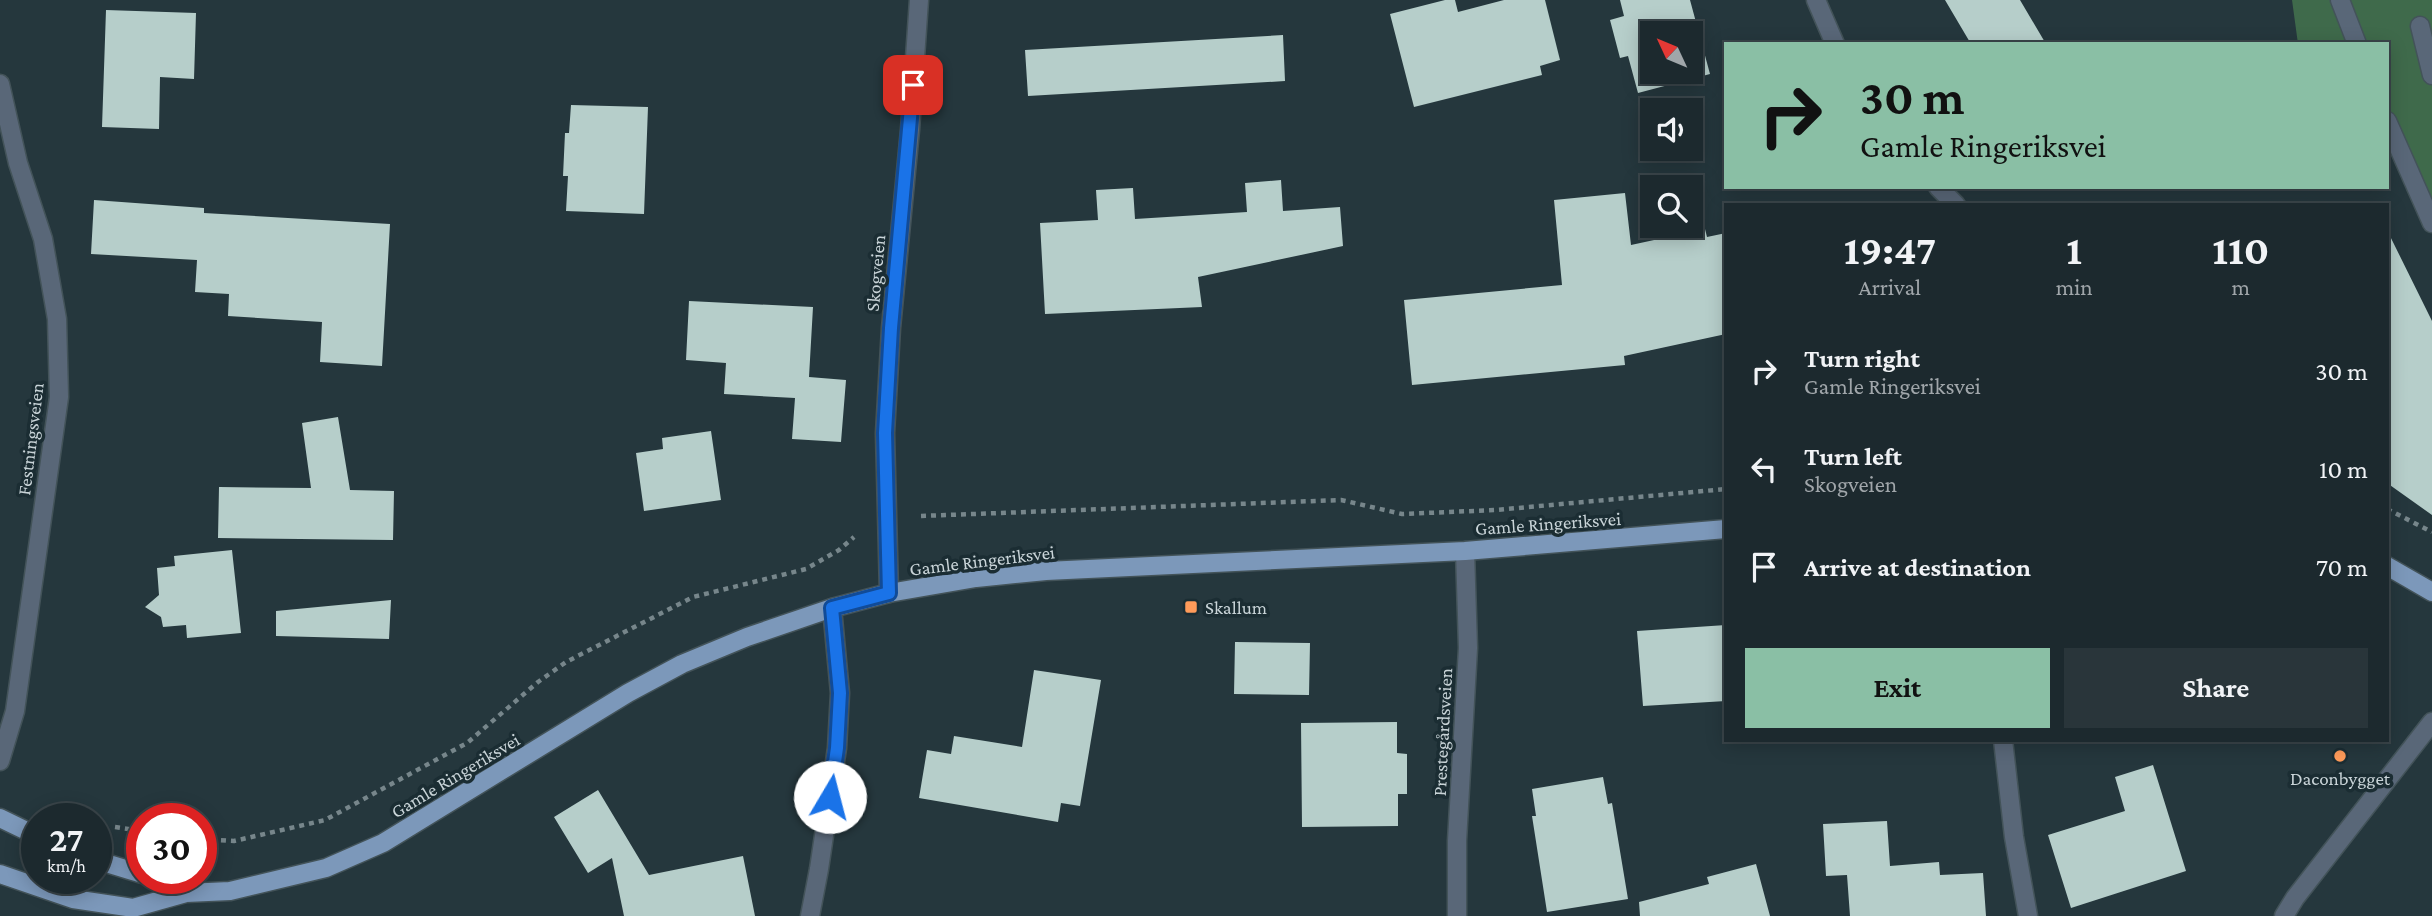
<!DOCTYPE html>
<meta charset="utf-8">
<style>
body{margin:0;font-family:"Crimson Pro",serif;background:#29353a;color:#f1f3f6;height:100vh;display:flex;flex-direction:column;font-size:26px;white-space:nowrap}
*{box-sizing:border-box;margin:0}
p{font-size:23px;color:#a0a6aa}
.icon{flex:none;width:38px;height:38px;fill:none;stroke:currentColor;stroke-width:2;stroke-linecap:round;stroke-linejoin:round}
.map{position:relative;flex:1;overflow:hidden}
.sheet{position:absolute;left:1724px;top:203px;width:665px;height:539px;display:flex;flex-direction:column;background:#1c292e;border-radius:0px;box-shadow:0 4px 18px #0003,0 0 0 2px #3a454a}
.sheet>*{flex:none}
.guide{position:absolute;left:1724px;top:42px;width:665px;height:147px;border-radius:0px;box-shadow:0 4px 18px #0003,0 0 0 2px #3a454a;background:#8abfa5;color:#111;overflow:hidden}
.needle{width:46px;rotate:314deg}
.tools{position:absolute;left:1640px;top:21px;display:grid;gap:14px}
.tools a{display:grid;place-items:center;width:63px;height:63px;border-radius:0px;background:#1c292e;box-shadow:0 4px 18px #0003,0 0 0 2px #3a454a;font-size:35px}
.speed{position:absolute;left:21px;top:803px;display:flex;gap:14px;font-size:35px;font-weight:700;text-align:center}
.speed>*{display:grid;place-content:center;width:91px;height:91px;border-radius:50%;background:#1c292e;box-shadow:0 4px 18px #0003,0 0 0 2px #3a454a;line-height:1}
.speed small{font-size:18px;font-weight:400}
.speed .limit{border:10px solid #d22;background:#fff;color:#111}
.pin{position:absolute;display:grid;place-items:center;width:60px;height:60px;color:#fff;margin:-30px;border-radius:14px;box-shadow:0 4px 10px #0006}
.me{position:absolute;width:77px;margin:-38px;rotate:8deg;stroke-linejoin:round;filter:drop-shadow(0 0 5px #0008)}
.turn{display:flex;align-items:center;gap:24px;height:147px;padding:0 21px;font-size:32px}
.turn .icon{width:91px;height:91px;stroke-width:2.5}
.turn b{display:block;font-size:49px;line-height:60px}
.eta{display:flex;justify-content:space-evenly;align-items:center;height:119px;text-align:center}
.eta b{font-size:42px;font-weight:700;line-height:49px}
.cta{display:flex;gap:14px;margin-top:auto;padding:14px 21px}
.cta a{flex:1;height:80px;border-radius:0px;background:#8abfa5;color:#111;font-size:28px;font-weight:700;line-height:80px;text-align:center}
.cta a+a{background:#29353a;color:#f1f3f6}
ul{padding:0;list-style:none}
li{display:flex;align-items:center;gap:21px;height:98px;padding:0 21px}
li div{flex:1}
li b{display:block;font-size:26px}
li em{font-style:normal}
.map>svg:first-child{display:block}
.green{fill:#3f6a4b}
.building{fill:#b6ceca;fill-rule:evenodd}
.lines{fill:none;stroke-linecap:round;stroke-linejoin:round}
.minor-casing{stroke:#435359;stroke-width:21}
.major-casing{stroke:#435359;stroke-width:21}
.path{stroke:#77868b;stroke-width:4.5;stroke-dasharray:5 5;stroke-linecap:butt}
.minor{stroke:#596778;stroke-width:18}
.major{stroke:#7c98ba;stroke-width:18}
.route-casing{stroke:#114b97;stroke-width:18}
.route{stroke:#1a73e8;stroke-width:12}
.poi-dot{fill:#ff9b5a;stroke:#1b2d33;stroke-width:2.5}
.labels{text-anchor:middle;stroke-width:7;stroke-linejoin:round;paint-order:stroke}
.street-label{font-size:19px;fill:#c9d4d8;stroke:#1b2d33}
.poi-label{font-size:19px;fill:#c9d4d8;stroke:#1b2d33;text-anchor:start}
</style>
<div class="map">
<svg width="2432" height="916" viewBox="0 0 2432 916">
<rect width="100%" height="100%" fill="#25373d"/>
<!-- green -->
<path class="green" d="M2292,0H2432V226L2387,134V44H2298Z"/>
<!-- building -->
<path class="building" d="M1445,0H1455L1458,12L1504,0H1545L1560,60L1540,66L1542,75L1414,107L1390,14Z
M1620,0H1690L1710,74L1638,93L1628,56L1620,58L1610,20L1624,16ZM1652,33H1690V72H1652Z
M1945,0H2020L2046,44H1971Z
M106,10L196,13L194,79L160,77L159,129L102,127Z
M1283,35L1285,81L1028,96L1025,50Z
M571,105L648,107L644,214L566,211L568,176H563L565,133H569Z
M1281,180L1283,211L1340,207L1343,246L1198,277L1202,307L1045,314L1040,223L1098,220L1096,190L1133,188L1135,219L1247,212L1245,183Z
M1625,193L1631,245L1705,229L1707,237L1726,233V334L1624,356L1625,365L1412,385L1404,300L1562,285L1554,200Z
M94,200L204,208V213L390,224L382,366L320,362L322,322L228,316L229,294L195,292L197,260L91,254Z
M2387,230L2432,321V515L2387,483Z
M689,301L813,307L809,377L846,380L841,442L792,439L795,398L724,394L726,363L686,360Z
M338,417L350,490L394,491L393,540L218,538L219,487L311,488L302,423Z
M711,431L721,500L644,511L636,453L663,449L662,438Z
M232,550L241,633L187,638L186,625L163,627L161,617L145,607L159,595L157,568L175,566L174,556Z
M391,600L389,639L276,636V611Z
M1726,625V701L1643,706L1637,631Z
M1235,642L1310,643L1309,695L1234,694Z
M1034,670L1101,680L1080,806L1061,803L1058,822L919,798L927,750L951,754L954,736L1022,747Z
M1397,722V753L1407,754V794H1398V826L1302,827L1301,723Z
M2153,765L2186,871L2071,908L2048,835L2125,811L2115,777Z
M1603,777L1608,804L1612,803L1628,899L1547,912L1532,816H1536L1532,789Z
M598,790L649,875L743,856L755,916H624L612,858L588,873L554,817Z
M1887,821L1890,866L1939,862L1940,875L1983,873L1986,916H1850L1847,875L1826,876L1823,824Z
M1756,864L1770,916H1640L1639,902L1709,884L1707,877Z"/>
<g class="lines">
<!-- minor casing -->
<g class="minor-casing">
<path id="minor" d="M1816,0L1835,44
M2340,0L2357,44
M2420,26L2432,75
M0,84L18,163L43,239L57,319L59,397L15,711L0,761
M2387,121L2432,223
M1938,187L1956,205
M889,593L885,433L891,328L910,130L919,0
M2003,740L2014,837L2028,916
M810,916L819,869L837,748L840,693L832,608
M1457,916V841L1468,648L1465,551
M2284,916L2295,898L2432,722"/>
</g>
<!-- major casing -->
<g class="major-casing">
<path id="major" d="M2387,566L2432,592
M0,818L37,836
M96,860L142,874
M0,874L73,899L133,908L186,893L230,891L326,868L383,843L628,693L682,664L747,637L832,608L889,593L976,578L1046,571L1465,551L1726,529
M151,878L186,893"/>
</g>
<!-- path -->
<path class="path" d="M2387,509L2432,532
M921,516L1341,500L1402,514L1496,510L1726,489
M55,805L90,819
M115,827L142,831
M201,839L234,841L325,820L467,743L538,682L566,662L693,597L806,569L839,550L854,537"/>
<!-- minor -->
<use href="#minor" class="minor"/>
<!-- major -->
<use href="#major" class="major"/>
</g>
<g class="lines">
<!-- route casing -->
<g class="route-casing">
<path id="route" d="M830,797L837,748L840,693L832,608L889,593L885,433L891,328L913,85"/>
</g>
<!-- route -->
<use href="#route" class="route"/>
</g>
<!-- markers -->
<g class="poi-dot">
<rect x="1184" y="600" width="14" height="14" rx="3.5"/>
<circle cx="2340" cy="756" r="7"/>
</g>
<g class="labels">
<!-- street labels -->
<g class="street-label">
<text transform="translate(875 273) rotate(-85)" y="7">Skogveien</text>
<text transform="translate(30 439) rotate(-83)" y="7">Festningsveien</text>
<text transform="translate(1548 523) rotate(-4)" y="7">Gamle Ringeriksvei</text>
<text transform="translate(982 560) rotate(-7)" y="7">Gamle Ringeriksvei</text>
<text transform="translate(1442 732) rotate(-87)" y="7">Prestegårdsveien</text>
<text transform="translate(455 775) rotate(-31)" y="7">Gamle Ringeriksvei</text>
</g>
<!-- poi labels -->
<g class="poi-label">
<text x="1205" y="614">Skallum</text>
<text x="2340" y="785" text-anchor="middle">Daconbygget</text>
</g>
</g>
</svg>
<div class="tools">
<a><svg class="needle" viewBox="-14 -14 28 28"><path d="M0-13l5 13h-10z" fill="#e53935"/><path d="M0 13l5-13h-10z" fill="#a0a6aa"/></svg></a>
<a><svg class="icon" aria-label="sound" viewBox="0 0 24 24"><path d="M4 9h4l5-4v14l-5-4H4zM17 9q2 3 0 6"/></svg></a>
<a><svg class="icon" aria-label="search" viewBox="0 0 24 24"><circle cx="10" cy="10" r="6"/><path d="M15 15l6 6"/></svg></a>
</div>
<div class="speed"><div>27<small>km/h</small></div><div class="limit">30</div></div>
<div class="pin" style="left:913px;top:85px;background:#d93025"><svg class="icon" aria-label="arrive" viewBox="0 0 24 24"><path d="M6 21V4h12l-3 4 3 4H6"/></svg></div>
<svg class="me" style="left:830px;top:797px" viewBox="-20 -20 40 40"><circle r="19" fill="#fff"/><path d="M0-13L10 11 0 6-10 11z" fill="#1a73e8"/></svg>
<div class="guide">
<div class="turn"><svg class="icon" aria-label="right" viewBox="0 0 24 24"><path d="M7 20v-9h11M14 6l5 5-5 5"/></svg><div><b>30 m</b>Gamle Ringeriksvei</div></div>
</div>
<section class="sheet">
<div class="eta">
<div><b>19:47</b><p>Arrival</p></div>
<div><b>1</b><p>min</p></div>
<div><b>110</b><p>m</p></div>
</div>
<ul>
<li><svg class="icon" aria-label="right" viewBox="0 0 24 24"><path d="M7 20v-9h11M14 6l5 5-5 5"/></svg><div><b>Turn right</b><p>Gamle Ringeriksvei</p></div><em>30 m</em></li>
<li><svg class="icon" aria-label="left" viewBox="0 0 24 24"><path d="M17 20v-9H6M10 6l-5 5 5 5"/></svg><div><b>Turn left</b><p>Skogveien</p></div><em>10 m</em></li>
<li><svg class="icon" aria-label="arrive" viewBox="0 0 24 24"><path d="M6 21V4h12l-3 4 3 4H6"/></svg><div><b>Arrive at destination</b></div><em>70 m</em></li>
</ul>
<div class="cta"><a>Exit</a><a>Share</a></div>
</section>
</div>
